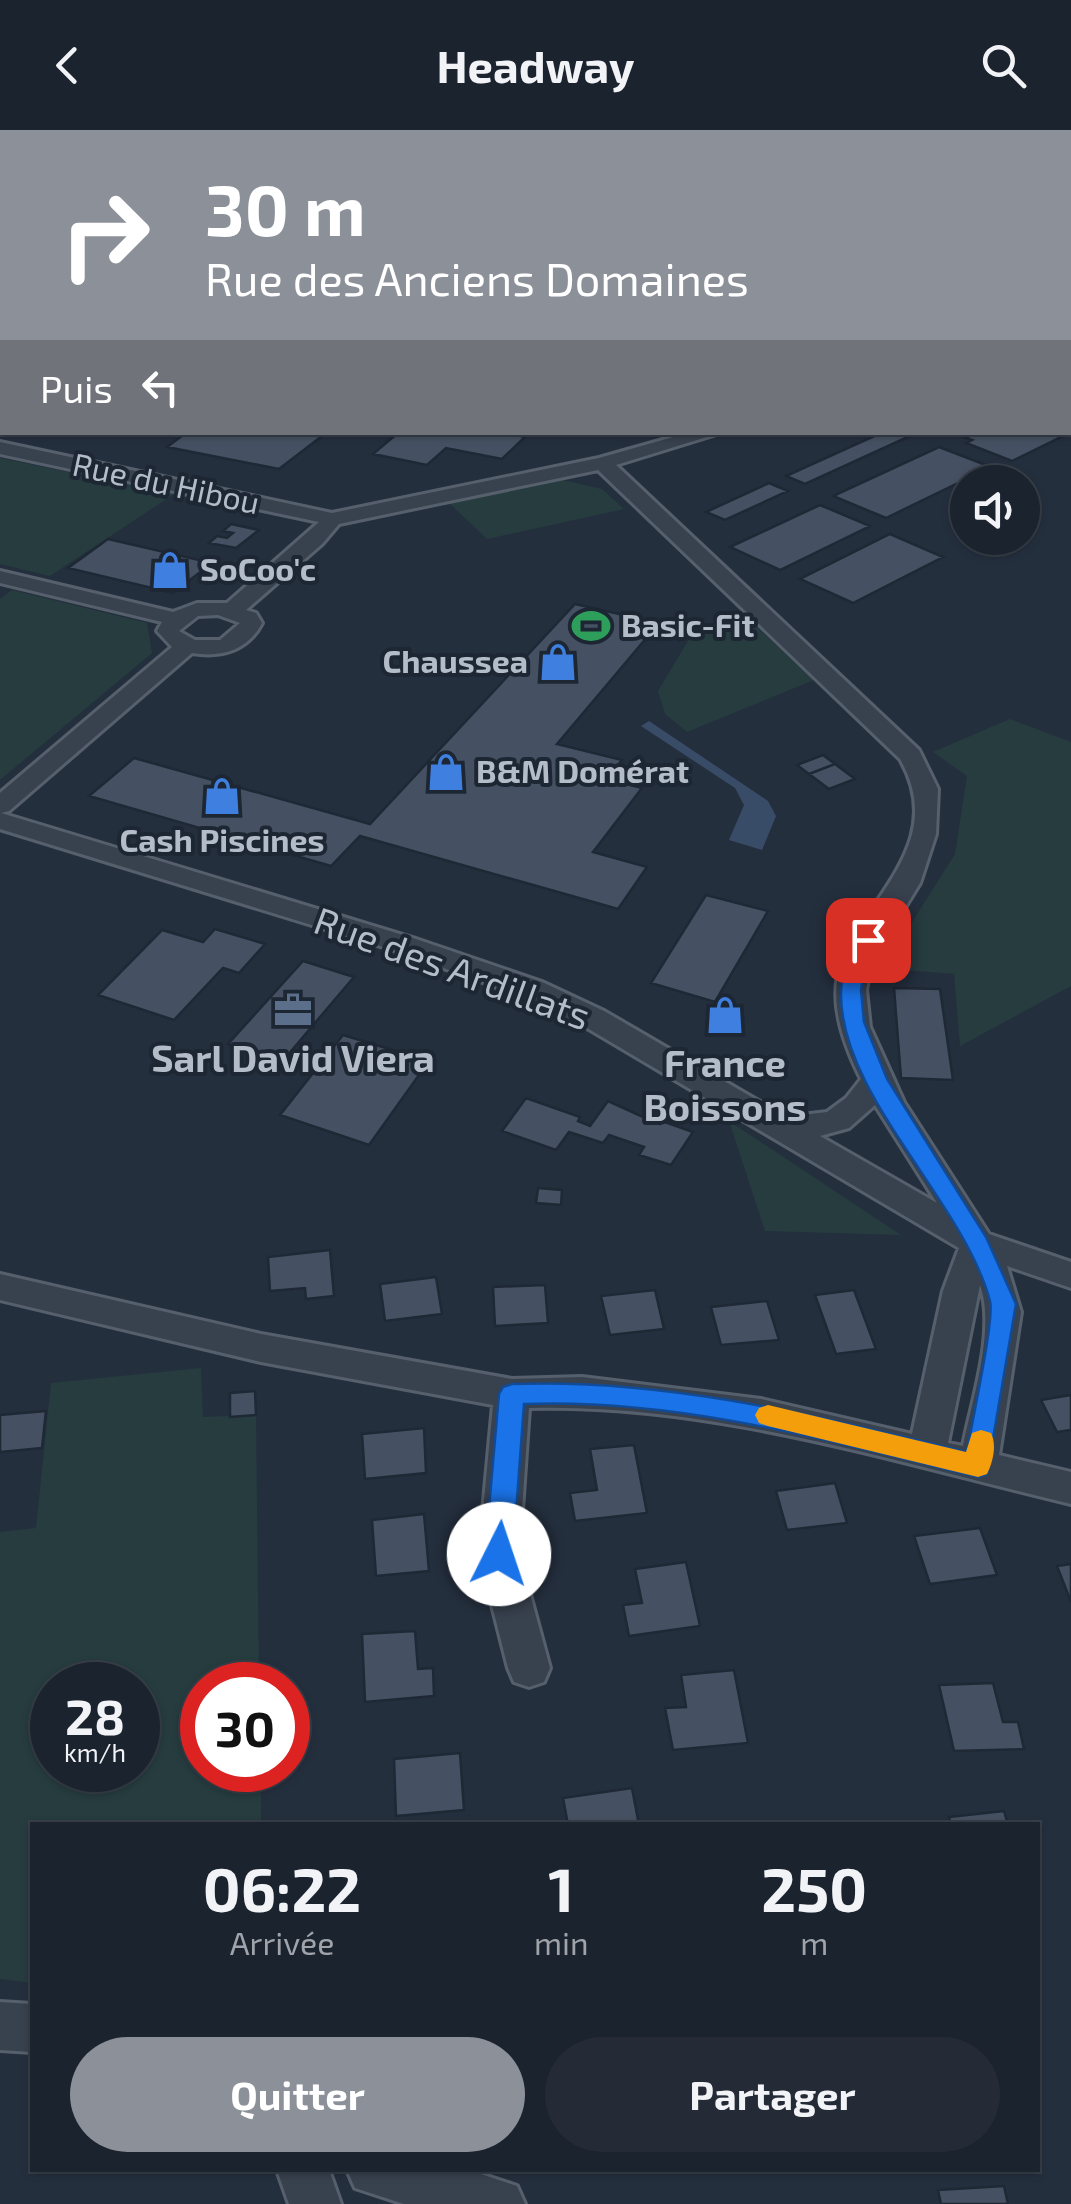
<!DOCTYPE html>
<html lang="fr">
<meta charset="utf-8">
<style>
body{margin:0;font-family:"Exo 2",sans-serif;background:#242b36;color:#f1f3f6;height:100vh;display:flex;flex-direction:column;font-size:38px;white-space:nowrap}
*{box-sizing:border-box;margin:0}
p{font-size:32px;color:#a0a4aa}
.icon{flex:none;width:55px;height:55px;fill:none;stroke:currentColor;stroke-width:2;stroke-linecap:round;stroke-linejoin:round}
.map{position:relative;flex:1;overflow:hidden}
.drawer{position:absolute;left:30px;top:1692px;width:1010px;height:350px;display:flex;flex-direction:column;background:#1b232e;border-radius:0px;box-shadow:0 2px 8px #0004,0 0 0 2px #39404a}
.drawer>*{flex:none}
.banner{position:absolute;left:0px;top:0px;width:1072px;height:305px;box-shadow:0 2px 8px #0004,0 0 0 2px #39404a;background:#8c9099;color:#fff;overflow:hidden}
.fabs{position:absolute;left:950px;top:335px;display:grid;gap:20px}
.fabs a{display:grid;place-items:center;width:90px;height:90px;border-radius:50%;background:#1b232e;box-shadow:0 2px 8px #0004,0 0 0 2px #39404a;font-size:50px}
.speed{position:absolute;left:30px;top:1532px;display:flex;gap:20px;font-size:50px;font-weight:700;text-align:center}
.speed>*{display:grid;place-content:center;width:130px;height:130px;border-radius:50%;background:#1b232e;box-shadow:0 2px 8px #0004,0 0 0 2px #39404a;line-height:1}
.speed small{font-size:25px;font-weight:400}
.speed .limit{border:15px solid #d22;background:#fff;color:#111}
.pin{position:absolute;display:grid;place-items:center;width:85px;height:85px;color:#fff;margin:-42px;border-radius:20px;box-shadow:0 5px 15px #0006}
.me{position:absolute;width:110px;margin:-55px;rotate:4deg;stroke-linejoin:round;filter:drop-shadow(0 0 8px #0008)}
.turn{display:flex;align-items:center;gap:35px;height:210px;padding:0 40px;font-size:45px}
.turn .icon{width:130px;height:130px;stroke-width:2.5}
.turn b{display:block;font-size:70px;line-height:85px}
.then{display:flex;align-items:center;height:95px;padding:0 40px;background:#0003;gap:20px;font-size:38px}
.eta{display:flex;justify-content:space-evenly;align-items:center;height:170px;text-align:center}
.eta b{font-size:60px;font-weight:700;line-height:70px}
.button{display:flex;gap:20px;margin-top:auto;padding:20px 40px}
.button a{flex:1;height:115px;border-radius:60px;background:#8c9099;color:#fff;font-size:40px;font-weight:700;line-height:115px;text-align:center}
.button a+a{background:#242b36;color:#f1f3f6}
header{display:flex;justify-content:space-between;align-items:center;height:130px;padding:0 40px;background:#1b232e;font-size:45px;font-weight:700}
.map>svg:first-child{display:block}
.green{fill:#263c3f;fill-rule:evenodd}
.water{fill:#394c67}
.building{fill:#455162;stroke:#1f2835;stroke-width:2.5}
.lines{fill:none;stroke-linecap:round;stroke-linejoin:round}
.street-casing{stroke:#565f6c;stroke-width:6}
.primary-casing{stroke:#414a57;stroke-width:5}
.street{fill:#38414e;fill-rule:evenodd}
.primary{fill:#56606e;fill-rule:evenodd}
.route{fill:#1a73e8;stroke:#114b97;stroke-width:2.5}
.slow{fill:#f59e0b}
.labels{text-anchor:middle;stroke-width:8;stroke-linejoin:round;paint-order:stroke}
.far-street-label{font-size:32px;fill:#b4bcc9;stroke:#1d2633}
.far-poi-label{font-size:32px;font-weight:bold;fill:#b4bcc9;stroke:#1d2633;text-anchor:start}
.street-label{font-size:38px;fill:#b4bcc9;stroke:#1d2633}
.poi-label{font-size:38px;font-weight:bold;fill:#b4bcc9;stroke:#1d2633}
</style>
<header><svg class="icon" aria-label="back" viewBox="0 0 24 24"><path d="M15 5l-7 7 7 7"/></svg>Headway<svg class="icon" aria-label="search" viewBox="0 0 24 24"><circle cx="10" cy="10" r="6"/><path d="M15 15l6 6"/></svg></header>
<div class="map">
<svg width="1071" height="2074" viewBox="0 0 1071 2074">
<rect width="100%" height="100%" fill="#242f3e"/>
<!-- green -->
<path class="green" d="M0,328L174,364L50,446L0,434Z
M558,349L602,359L624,379L487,409L447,371Z
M12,460L147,493L152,523L0,650V469Z
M732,489L750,491L814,550L687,602L665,584L658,561L691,506Z
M1010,589L1071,612V856L960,916L954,844L890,839L914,789L955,724L967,646L933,622Z
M729,991L901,1105L765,1101Z
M201,1238L203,1287L256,1285L259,1555H202V1640H261V1695H32V1853L0,1849V1402L36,1398L51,1253ZM52,1555H138V1640H52Z"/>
<!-- water -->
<path class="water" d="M649,591L768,671L776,686L762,720L729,710L744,675L735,658L641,596Z"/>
<!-- building -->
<path class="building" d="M1071,228V302L1012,331L966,313L972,310L966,308L978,302H1070Z
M187,302H306L322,306L279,339L167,317Z
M399,302H498L525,307L502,329L446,318L427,335L373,324Z
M883,302L910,306L805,354L786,346Z
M939,317L991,337L886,388L833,366Z
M769,353L788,361L725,390L706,382Z
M820,375L870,396L780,440L730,417Z
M231,394L259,400L236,418L209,413L217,406L227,408L233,403L223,401Z
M890,404L943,427L853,473L800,449Z
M108,409L212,433L173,463L68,438Z
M575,474L659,493L557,614L622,630L607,649L642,658L593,722L647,737L618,779L360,706L331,736L89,666L134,628L370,694Z
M823,625L835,634L809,644L797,635Z
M835,634L855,649L829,659L809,644Z
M706,765L768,781L715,872L651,853Z
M215,799L265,814L239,843L223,838L174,890L98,865L162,800L203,812Z
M303,831L354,847L281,933L228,914Z
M894,858L940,859L953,950L901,948Z
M343,905L429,931L369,1015L280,985Z
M526,968L580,987L578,991L590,996L608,971L652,991L660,994L662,991L693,1002L671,1035L639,1025L644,1017L609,1005L603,1013L569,1002L556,1020L502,1001Z
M538,1058L562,1060L561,1075L536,1073Z
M330,1120L334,1166L306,1169L305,1158L270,1161L268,1127Z
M436,1147L442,1184L385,1191L380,1154Z
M545,1155L548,1193L495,1196L493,1157Z
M655,1160L664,1199L610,1205L601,1166Z
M854,1160L876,1219L836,1224L815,1165Z
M767,1171L779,1210L721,1215L711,1177Z
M255,1261L256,1285L230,1287V1263Z
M1071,1265V1300L1057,1302L1041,1270Z
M46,1281L42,1318L0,1322V1285Z
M424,1298L426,1343L365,1349L362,1304Z
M634,1315L647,1383L575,1391L570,1363L597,1360L590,1319Z
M835,1353L847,1393L787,1400L776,1361Z
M424,1384L429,1441L376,1446L372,1390Z
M980,1398L997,1445L930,1454L914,1406Z
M686,1432L700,1496L629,1506L623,1475L642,1473L635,1439Z
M1071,1434V1472L1057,1436Z
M415,1501L418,1539L433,1538L434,1566L365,1572L362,1504Z
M734,1540L748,1613L673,1620L665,1578L686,1577L681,1545Z
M993,1553L1003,1592H1018L1024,1619L954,1621L939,1555Z
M460,1623L464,1680L396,1686L394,1629Z
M632,1658L639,1695H568L563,1668Z
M1004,1681L1008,1695H951L949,1687Z
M1004,2056L1008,2074H941L938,2060Z"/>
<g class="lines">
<!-- street casing -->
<g class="street-casing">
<path id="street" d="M2,128V138L0,139V129Z
M691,302H723L616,335L919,620L938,659L936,704L920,753L871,833L866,860L870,897L904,972L989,1104L1071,1132V1158L1007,1136L1021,1182L999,1325L1071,1342V1374C894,1332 713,1273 529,1278L519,1424L550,1538L544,1552L529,1557L514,1552L508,1538L479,1424L493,1275L261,1232L0,1170V1144L261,1204L512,1249L582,1247L761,1269L912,1304L943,1161L959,1118L582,895L522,866L393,820L0,699V663L172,517L157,501L162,492L0,453V441L173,482L197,473H227L319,392L0,324V312L332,383L599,328ZM598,340L900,629C952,719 854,774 838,846C831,880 846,919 861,949L846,968L827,982L786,987L604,881L542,852L413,808L1,683L9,681L192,523C222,528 248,520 262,493L256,483L246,480L322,414L339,394ZM218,485L240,493L220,510H195L179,501L198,486ZM875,975L937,1073L820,1006L849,998ZM980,1155C996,1199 972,1270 963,1316L948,1313Z
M0,1872L32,1874V1922L0,1920Z
M277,2040H329L341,2074H289Z
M347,2040H469L517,2056L525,2074H404L355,2058Z"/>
</g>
<!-- primary casing -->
<g class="primary-casing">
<path id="primary" d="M441,0H461V2H441Z
M499,0H519V2H499Z
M0,66L2,67V81L0,80Z
M1070,193H1071V209H1070Z"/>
</g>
<!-- street -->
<use href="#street" class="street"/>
<!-- primary -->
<use href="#primary" class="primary"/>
</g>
<!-- route -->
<path class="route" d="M868,804L878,810L865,836L861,860L864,892L887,949L986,1107L1016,1174L987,1344L978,1347C829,1311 678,1268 524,1274L513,1424L509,1432L499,1436L489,1432L485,1424L499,1264L503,1257L512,1254C667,1248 816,1286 967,1322C971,1296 995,1188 990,1171C963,1070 840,966 841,863C841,841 851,824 862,806Z"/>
<!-- slow -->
<path class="slow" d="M768,1275L966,1322L972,1303L981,1300L991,1303C997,1315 993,1332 987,1344L978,1347L768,1296L759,1293L755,1285L759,1278Z"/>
<!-- icons -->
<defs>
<g id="shop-bare" transform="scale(3)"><path d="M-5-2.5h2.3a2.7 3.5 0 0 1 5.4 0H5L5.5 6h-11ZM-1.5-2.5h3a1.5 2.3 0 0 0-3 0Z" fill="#3f7fe0" stroke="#1d2633" stroke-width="2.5" paint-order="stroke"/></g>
<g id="stadium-bare" transform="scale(3)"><path d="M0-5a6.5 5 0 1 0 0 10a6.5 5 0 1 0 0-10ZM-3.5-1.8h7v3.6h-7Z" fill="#2e9e5b" stroke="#1d2633" stroke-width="2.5" paint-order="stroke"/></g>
<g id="office-bare" transform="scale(3)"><path d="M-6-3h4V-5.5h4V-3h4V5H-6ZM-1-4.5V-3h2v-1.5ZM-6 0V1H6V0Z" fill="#5c6f8a" stroke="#1d2633" stroke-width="2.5" paint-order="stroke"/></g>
</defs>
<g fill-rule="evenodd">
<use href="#shop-bare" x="170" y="440"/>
<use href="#stadium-bare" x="591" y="496"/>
<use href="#shop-bare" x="558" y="532"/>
<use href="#shop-bare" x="446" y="642"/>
<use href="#shop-bare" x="222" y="666"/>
<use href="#office-bare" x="293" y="880"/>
<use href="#shop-bare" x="725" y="885"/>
</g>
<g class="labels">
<!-- far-street labels -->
<g class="far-street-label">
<text transform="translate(166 354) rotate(12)" y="11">Rue du Hibou</text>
</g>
<!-- far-poi labels -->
<g class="far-poi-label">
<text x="200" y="451">SoCoo'c</text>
<text x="621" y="507">Basic-Fit</text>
<text x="528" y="543" text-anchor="end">Chaussea</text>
<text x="476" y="653">B&amp;M Domérat</text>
<text x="222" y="722" text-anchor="middle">Cash Piscines</text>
</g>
<!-- street labels -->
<g class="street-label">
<text transform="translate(452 839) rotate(20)" y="13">Rue des Ardillats</text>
</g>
<!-- poi labels -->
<g class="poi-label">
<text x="293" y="942">Sarl David Viera</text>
<text x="725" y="947">France<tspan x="725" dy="44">Boissons</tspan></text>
</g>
</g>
</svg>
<div class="fabs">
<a><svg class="icon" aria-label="sound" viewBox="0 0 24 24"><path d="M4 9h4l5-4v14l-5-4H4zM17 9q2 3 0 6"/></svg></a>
</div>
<div class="speed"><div>28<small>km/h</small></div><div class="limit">30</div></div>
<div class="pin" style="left:868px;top:810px;background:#d93025"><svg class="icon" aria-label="arrive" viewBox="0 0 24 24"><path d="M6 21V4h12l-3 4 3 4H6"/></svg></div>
<svg class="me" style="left:499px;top:1424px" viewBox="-20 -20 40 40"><circle r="19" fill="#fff"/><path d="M0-13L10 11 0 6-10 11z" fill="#1a73e8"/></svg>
<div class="banner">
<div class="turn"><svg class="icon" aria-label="right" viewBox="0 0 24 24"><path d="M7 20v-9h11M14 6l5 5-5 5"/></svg><div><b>30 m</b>Rue des Anciens Domaines</div></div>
<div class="then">Puis<svg class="icon" aria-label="left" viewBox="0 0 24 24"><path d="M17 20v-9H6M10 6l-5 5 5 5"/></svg></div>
</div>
<section class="drawer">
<div class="eta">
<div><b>06:22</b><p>Arrivée</p></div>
<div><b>1</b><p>min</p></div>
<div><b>250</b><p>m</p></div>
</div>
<div class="button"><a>Quitter</a><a>Partager</a></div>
</section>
</div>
